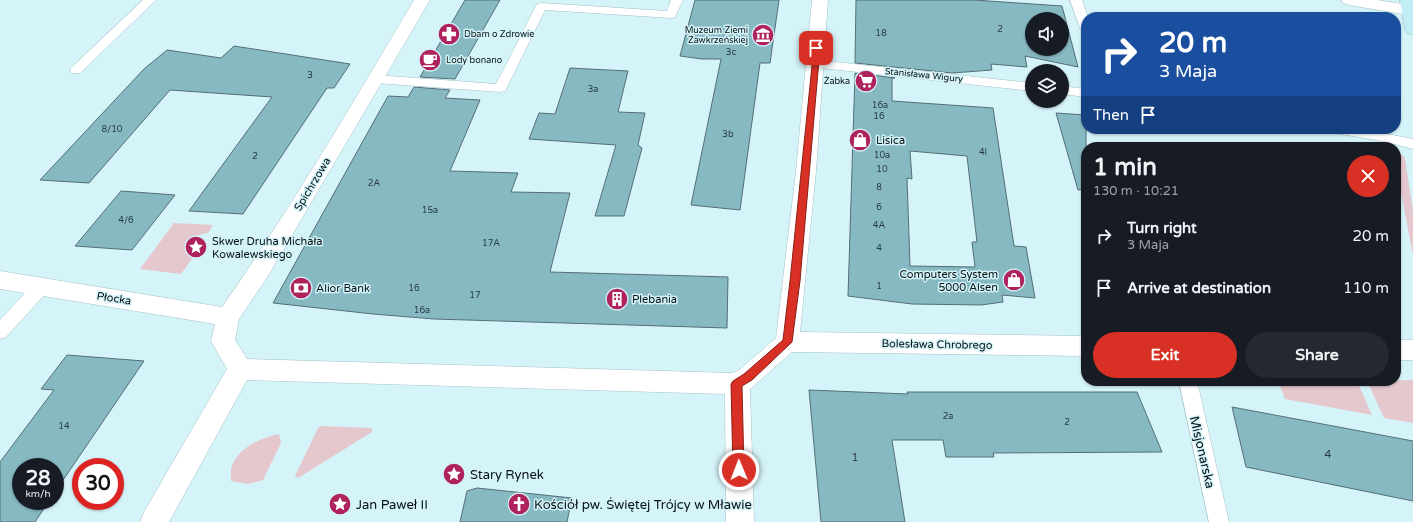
<!DOCTYPE html>
<meta charset="utf-8">
<style>
body{margin:0;font-family:"Varela Round",sans-serif;background:#242831;color:#f1f3f6;height:100vh;display:flex;flex-direction:column;font-size:15px;white-space:nowrap}
*{box-sizing:border-box;margin:0}
p{font-size:13px;color:#9ea1a6}
.icon{flex:none;width:22px;height:22px;fill:none;stroke:currentColor;stroke-width:2;stroke-linecap:round;stroke-linejoin:round}
.map{position:relative;flex:1;overflow:hidden}
.drawer{position:absolute;left:1081px;top:142px;width:320px;height:244px;display:flex;flex-direction:column;background:#171b24;border-radius:16px;box-shadow:0 1px 3px #0004}
.drawer>*{flex:none}
.banner{position:absolute;left:1081px;top:12px;width:320px;height:122px;border-radius:16px;box-shadow:0 1px 3px #0004;background:#1a4fa0;color:#fff;overflow:hidden}
.controls{position:absolute;left:1025px;top:12px;display:grid;gap:8px}
.controls a{display:grid;place-items:center;width:44px;height:44px;border-radius:50%;background:#171b24;box-shadow:0 1px 3px #0004;font-size:20px}
.speed{position:absolute;left:12px;top:458px;display:flex;gap:8px;font-size:20px;font-weight:700;text-align:center}
.speed>*{display:grid;place-content:center;width:52px;height:52px;border-radius:50%;background:#171b24;box-shadow:0 1px 3px #0004;line-height:1}
.speed small{font-size:10px;font-weight:400}
.speed .limit{border:6px solid #d22;background:#fff;color:#111}
.pin{position:absolute;display:grid;place-items:center;width:34px;height:34px;color:#fff;margin:-17px;border-radius:8px;box-shadow:0 2px 6px #0006}
.me{position:absolute;width:44px;margin:-22px;rotate:359deg;stroke-linejoin:round;filter:drop-shadow(0 0 3px #0008)}
.turn{display:flex;align-items:center;gap:14px;height:84px;padding:0 12px;font-size:18px}
.turn .icon{width:52px;height:52px;stroke-width:2.5}
.turn b{display:block;font-size:28px;line-height:34px}
.then{display:flex;align-items:center;height:38px;padding:0 12px;background:#0003;gap:8px;font-size:15px}
.round{display:grid;place-items:center;flex:none;width:42px;height:42px;border-radius:21px;background:#242831}
.headline{display:flex;align-items:center;justify-content:space-between;height:68px;padding:0 12px}
h1{font-size:24px;font-weight:700;line-height:30px}
.action{display:flex;gap:8px;margin-top:auto;padding:8px 12px}
.action a{flex:1;height:46px;border-radius:24px;background:#d93025;color:#fff;font-size:16px;font-weight:700;line-height:46px;text-align:center}
.action a+a{background:#242831;color:#f1f3f6}
ul{padding:0;list-style:none}
li{display:flex;align-items:center;gap:12px;height:52px;padding:0 12px}
li div{flex:1}
li b{display:block;font-size:15px}
li em{font-style:normal}
.map>svg:first-child{display:block}
.green{fill:#e5c7ce}
.building{fill:#87b9c3;stroke:#536f75;fill-rule:evenodd}
.lines{fill:none;stroke-linecap:round;stroke-linejoin:round}
.lane-casing{stroke:#a3c1c7;stroke-width:1}
.street-casing{stroke:#a3c1c7;stroke-width:1}
.secondary-casing{stroke:#a3c1c7;stroke-width:1}
.lane{fill:#fff;fill-rule:evenodd}
.street{fill:#fff;fill-rule:evenodd}
.secondary{fill:#c1edf4;fill-rule:evenodd}
.route{fill:#d93025;stroke:#8d1f18}
.labels{text-anchor:middle;stroke-width:3;stroke-linejoin:round;paint-order:stroke}
.number-label{font-size:9px;fill:#273c40}
.far-poi-label{font-size:9px;fill:#071214;stroke:#d5f4fa;text-anchor:end}
.far-street-label{font-size:9px;fill:#071214;stroke:#d5f4fa}
.poi-label{font-size:11px;fill:#071214;stroke:#d5f4fa;text-anchor:start}
.street-label{font-size:11px;fill:#071214;stroke:#d5f4fa}
.near-number-label{font-size:11px;fill:#273c40}
.near-street-label{font-size:13px;fill:#071214;stroke:#d5f4fa}
.near-poi-label{font-size:13px;fill:#071214;stroke:#d5f4fa;text-anchor:start}
</style>
<div class="map">
<svg width="1413" height="522" viewBox="0 0 1413 522">
<rect width="100%" height="100%" fill="#d5f4fa"/>
<!-- green -->
<path class="green" d="M1396,149L1405,158L1413,212V255L1396,167Z
M174,223L213,225L208,233C199,234 189,238 189,248L190,252L196,253L181,274L140,269Z
M1413,380V423L1384,418L1367,381Z
M1278,381H1357L1372,415L1285,399Z
M321,426L372,428V432L298,478L295,476L318,428Z
M279,434L281,443L263,480L248,484L231,481C231,476 230,470 232,466C239,447 261,438 279,434Z"/>
<!-- building -->
<path class="building" d="M465,0H500L455,79L420,77Z
M695,0H779L770,63H760L740,210L691,205L721,59H702L680,56Z
M856,0H974L1062,6L1078,67L1025,56L1027,67L991,64L992,70L952,73L855,63ZM1032,19H1062V49H1032Z
M234,46L350,64L334,88H327L243,214L189,211L272,97L170,90L89,183L40,180L144,69L167,50L221,58Z
M570,68L628,71L618,112L645,113L638,145L642,148L624,216H595L616,145L529,139L539,113L555,114Z
M855,73L895,78H892V101L993,108L1014,246L1026,247L1035,298L1002,295L1003,302L981,305L912,304L848,296ZM910,151L967,156L977,242H972L975,267L910,266L907,178L912,179Z
M414,87L450,90L445,98L480,100L450,171L518,173L511,192L570,193L550,272L728,277L727,328L434,319L373,314L273,303L388,96L408,97Z
M1056,113L1086,115V189L1078,190Z
M121,191L175,195L132,250L75,246Z
M67,355L144,361L55,492V467H21V501H49L35,522H0V462L54,390L41,389Z
M809,390L908,394L907,392H1137L1162,452L993,453L994,457H946L943,440H892L905,522H821Z
M1232,407L1413,441V501L1246,467Z
M477,488L572,498L567,522H460L467,491Z"/>
<g class="lines">
<!-- lane casing -->
<g class="lane-casing">
<path id="lane" d="M143,0H156L80,73H72L70,70L72,67Z
M671,0H683L675,17L671,18L545,10L505,91L500,92L376,83L371,82L370,79L371,76L376,75L496,84L537,4L541,3L667,11Z
M1070,0H1082L1088,17H1086V32L1082,31L1080,28Z
M816,60L1032,83V91L812,67L810,64L812,61Z
M1062,86L1086,89V97L1062,94Z
M1327,129H1361L1413,139V149L1383,141L1334,133L1329,132Z
M42,280L48,281L50,286L48,291L6,337L0,339V320L36,281Z
M1179,381H1197L1229,522H1209Z"/>
</g>
<!-- street casing -->
<g class="street-casing">
<path id="street" d="M414,0H430L268,276L239,319L235,340L247,359L733,373L739,370L776,338L796,171L812,0H828L816,171L800,332L1086,336V356L792,352L750,389L754,522H726L725,394L247,380L169,522H140L144,512L227,369L211,341L215,324L0,289V271L222,307C291,208 353,103 414,0Z
M1341,0H1377L1409,5L1413,6V14L1409,15L1349,5L1343,3Z
M1396,340H1413V360H1396Z"/>
</g>
<!-- secondary casing -->
<g class="secondary-casing">
<path id="secondary" d="M1400,0H1413V35L1407,33L1405,30Z"/>
</g>
<!-- lane -->
<use href="#lane" class="lane"/>
<!-- street -->
<use href="#street" class="street"/>
<!-- secondary -->
<use href="#secondary" class="secondary"/>
</g>
<!-- route -->
<path class="route" d="M814,46L820,48L800,281L792,342L752,380L742,386L744,470L743,474L739,476L735,474L733,470L731,384L733,381L744,374L783,340L790,281Z"/>
<!-- icons -->
<defs>
<g id="pharmacy-disc" transform="scale(1.15)"><circle r="9.5" fill="#af225c" stroke="#d5f4fa"/><path d="M-2-6h4v4h4v4h-4v4h-4v-4h-4v-4h4Z" fill="#fff"/></g>
<g id="museum-disc" transform="scale(1.15)"><circle r="9.5" fill="#af225c" stroke="#d5f4fa"/><path d="M0-6L6-3V-2H-6V-3ZM-5-1h2V3h-2ZM-1-1h2V3h-2ZM3-1h2V3H3ZM-6 4H6V6H-6Z" fill="#fff"/></g>
<g id="cafe-disc" transform="scale(1.15)"><circle r="9.5" fill="#af225c" stroke="#d5f4fa"/><path d="M-5.5-4.5H6V0H3Q3 3.5 0 3.5H-2.5Q-5.5 3.5-5.5 0ZM3-3.2v2h1.7v-2ZM-6 4.5H4V6H-6Z" fill="#fff"/></g>
<g id="supermarket-disc" transform="scale(1.15)"><circle r="9.5" fill="#af225c" stroke="#d5f4fa"/><path d="M-6-5.5h2.5l.6 2H6L4.5 2H-2.5L-4.4-4H-6ZM-1.5 3.2a1.3 1.3 0 1 0 .1 0ZM3 3.2a1.3 1.3 0 1 0 .1 0Z" fill="#fff"/></g>
<g id="shop-disc" transform="scale(1.15)"><circle r="9.5" fill="#af225c" stroke="#d5f4fa"/><path d="M-5-2.5h2.3a2.7 3.5 0 0 1 5.4 0H5L5.5 6h-11ZM-1.5-2.5h3a1.5 2.3 0 0 0-3 0Z" fill="#fff"/></g>
<g id="sight-disc" transform="scale(1.15)"><circle r="9.5" fill="#af225c" stroke="#d5f4fa"/><path d="M0-6L1.8-2.2L6-1.7L2.9 1.2L3.7 5.4L0 3.3L-3.7 5.4L-2.9 1.2L-6-1.7L-1.8-2.2Z" fill="#fff"/></g>
<g id="bank-disc" transform="scale(1.15)"><circle r="9.5" fill="#af225c" stroke="#d5f4fa"/><path d="M-6-4H6V4H-6ZM0-2.3a2.3 2.3 0 1 0 0 4.6a2.3 2.3 0 1 0 0-4.6Z" fill="#fff"/></g>
<g id="building-disc" transform="scale(1.15)"><circle r="9.5" fill="#af225c" stroke="#d5f4fa"/><path d="M-4-6H4V6H1V3H-1V6H-4ZM-2.5-4.3h1.7v1.8h-1.7ZM.8-4.3h1.7v1.8H.8ZM-2.5-1h1.7V.8h-1.7ZM.8-1h1.7V.8H.8Z" fill="#fff"/></g>
<g id="church-disc" transform="scale(1.15)"><circle r="9.5" fill="#af225c" stroke="#d5f4fa"/><path d="M-1.2-6h2.4v3.5h3.3v2.4h-3.3V6h-2.4V-.1h-3.3v-2.4h3.3Z" fill="#fff"/></g>
</defs>
<g fill-rule="evenodd">
<use href="#pharmacy-disc" x="449" y="34"/>
<use href="#museum-disc" x="763" y="35"/>
<use href="#cafe-disc" x="430" y="60"/>
<use href="#supermarket-disc" x="866" y="81"/>
<use href="#shop-disc" x="860" y="140"/>
<use href="#sight-disc" x="196" y="247"/>
<use href="#shop-disc" x="1014" y="280"/>
<use href="#bank-disc" x="301" y="288"/>
<use href="#building-disc" x="617" y="299"/>
<use href="#sight-disc" x="454" y="474"/>
<use href="#sight-disc" x="340" y="504"/>
<use href="#church-disc" x="519" y="504"/>
</g>
<g class="labels">
<!-- number labels -->
<g class="number-label">
<text x="1000" y="32">2</text>
<text x="881" y="36">18</text>
<text x="731" y="55">3c</text>
<text x="310" y="78">3</text>
<text x="593" y="92">3a</text>
<text x="880" y="108">16a</text>
<text x="879" y="119">16</text>
<text x="112" y="132">8/10</text>
<text x="728" y="137">3b</text>
<text x="983" y="155">4I</text>
<text x="882" y="158">10a</text>
<text x="255" y="159">2</text>
<text x="882" y="172">10</text>
<text x="374" y="186">2A</text>
<text x="879" y="190">8</text>
<text x="879" y="210">6</text>
<text x="430" y="213">15a</text>
<text x="126" y="223">4/6</text>
<text x="879" y="228">4A</text>
<text x="491" y="246">17A</text>
<text x="879" y="251">4</text>
<text x="879" y="289">1</text>
<text x="414" y="291">16</text>
<text x="475" y="298">17</text>
<text x="422" y="313">16a</text>
<text x="948" y="419">2a</text>
<text x="1067" y="425">2</text>
<text x="64" y="429">14</text>
</g>
<!-- far-poi labels -->
<g class="far-poi-label">
<text x="748" y="33">Muzeum Ziemi<tspan x="748" dy="10">Zawkrzeńskiej</tspan></text>
<text x="464" y="37" text-anchor="start">Dbam o Zdrowie</text>
<text x="446" y="63" text-anchor="start">Lody bonano</text>
<text x="850" y="84">Żabka</text>
</g>
<!-- far-street labels -->
<g class="far-street-label">
<text transform="translate(924 75) rotate(6)" y="3">Stanisława Wigury</text>
</g>
<!-- poi labels -->
<g class="poi-label">
<text x="876" y="144">Lisica</text>
<text x="212" y="245">Skwer Druha Michała<tspan x="212" dy="13">Kowalewskiego</tspan></text>
<text x="998" y="278" text-anchor="end">Computers System<tspan x="998" dy="13">5000 Alsen</tspan></text>
<text x="316" y="292">Alior Bank</text>
<text x="632" y="303">Plebania</text>
</g>
<!-- street labels -->
<g class="street-label">
<text transform="translate(312 184) rotate(-59)" y="4">Spichrzowa</text>
<text transform="translate(114 298) rotate(9)" y="4">Płocka</text>
<text transform="translate(937 344) rotate(1)" y="4">Bolesława Chrobrego</text>
</g>
<!-- near-number labels -->
<g class="near-number-label">
<text x="1328" y="458">4</text>
<text x="855" y="461">1</text>
</g>
<!-- near-street labels -->
<g class="near-street-label">
<text transform="translate(1203 452) rotate(77)" y="5">Misjonarska</text>
</g>
<!-- near-poi labels -->
<g class="near-poi-label">
<text x="470" y="479">Stary Rynek</text>
<text x="356" y="509">Jan Paweł II</text>
<text x="534" y="509">Kościół pw. Świętej Trójcy w Mławie</text>
</g>
</g>
</svg>
<div class="controls">
<a><svg class="icon" aria-label="sound" viewBox="0 0 24 24"><path d="M4 9h4l5-4v14l-5-4H4zM17 9q2 3 0 6"/></svg></a>
<a><svg class="icon" aria-label="layers" viewBox="0 0 24 24"><path d="M12 4l9 5-9 5-9-5zM3 14l9 5 9-5"/></svg></a>
</div>
<div class="speed"><div>28<small>km/h</small></div><div class="limit">30</div></div>
<div class="pin" style="left:816px;top:48px;background:#d93025"><svg class="icon" aria-label="arrive" viewBox="0 0 24 24"><path d="M6 21V4h12l-3 4 3 4H6"/></svg></div>
<svg class="me" style="left:739px;top:470px" viewBox="-20 -20 40 40"><circle r="17" fill="#d93025" stroke="#fff" stroke-width="3"/><path d="M0-11L8 9 0 5-8 9z" fill="#fff"/></svg>
<div class="banner">
<div class="turn"><svg class="icon" aria-label="right" viewBox="0 0 24 24"><path d="M7 20v-9h11M14 6l5 5-5 5"/></svg><div><b>20 m</b>3 Maja</div></div>
<div class="then">Then<svg class="icon" aria-label="arrive" viewBox="0 0 24 24"><path d="M6 21V4h12l-3 4 3 4H6"/></svg></div>
</div>
<section class="drawer">
<div class="headline"><div><h1>1 min</h1><p>130 m · 10:21</p></div><a class="round" style="background:#d93025;color:#fff"><svg class="icon" aria-label="close" viewBox="0 0 24 24"><path d="M6 6l12 12M18 6L6 18"/></svg></a></div>
<ul>
<li><svg class="icon" aria-label="right" viewBox="0 0 24 24"><path d="M7 20v-9h11M14 6l5 5-5 5"/></svg><div><b>Turn right</b><p>3 Maja</p></div><em>20 m</em></li>
<li><svg class="icon" aria-label="arrive" viewBox="0 0 24 24"><path d="M6 21V4h12l-3 4 3 4H6"/></svg><div><b>Arrive at destination</b></div><em>110 m</em></li>
</ul>
<div class="action"><a>Exit</a><a>Share</a></div>
</section>
</div>
